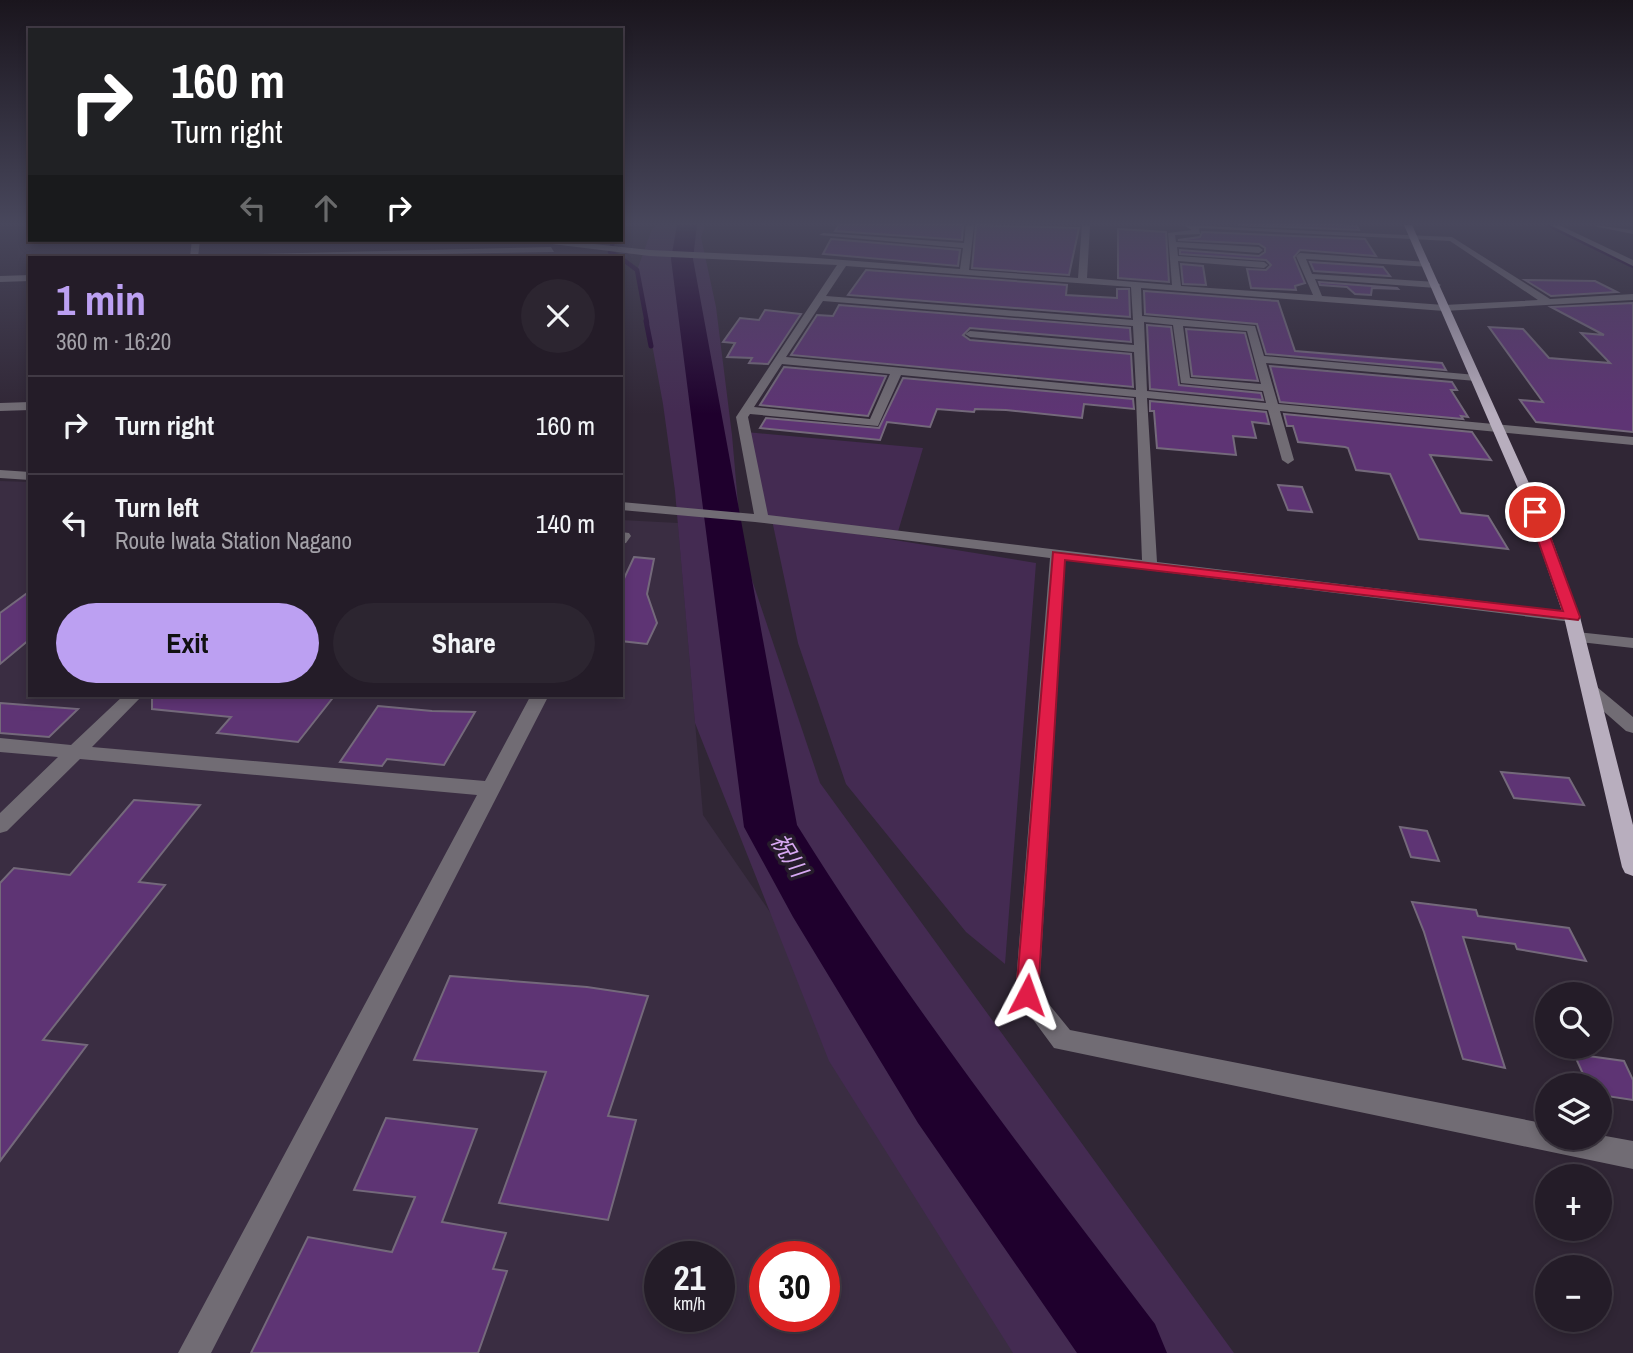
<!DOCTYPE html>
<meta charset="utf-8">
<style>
body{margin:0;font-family:"Archivo Narrow","Noto Sans JP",sans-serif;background:#2c2530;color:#f1f3f6;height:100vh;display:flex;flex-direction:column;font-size:26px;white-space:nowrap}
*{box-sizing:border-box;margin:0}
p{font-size:23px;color:#a3a1a8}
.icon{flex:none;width:38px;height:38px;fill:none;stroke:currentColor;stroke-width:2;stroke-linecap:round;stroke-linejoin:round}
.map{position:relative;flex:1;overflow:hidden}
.details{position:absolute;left:28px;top:256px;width:595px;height:441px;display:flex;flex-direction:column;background:#241c28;border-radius:0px;box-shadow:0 4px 10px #0003,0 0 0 2px #413a45}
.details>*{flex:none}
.guide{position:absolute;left:28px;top:28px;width:595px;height:214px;border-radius:0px;box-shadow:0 4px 10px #0003,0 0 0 2px #413a45;background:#202124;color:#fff;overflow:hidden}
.controls{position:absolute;left:1535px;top:982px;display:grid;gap:14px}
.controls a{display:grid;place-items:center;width:77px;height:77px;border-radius:50%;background:#241c28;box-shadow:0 4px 10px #0003,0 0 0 2px #413a45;font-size:35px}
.speed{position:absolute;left:644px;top:1241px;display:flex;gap:14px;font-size:35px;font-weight:700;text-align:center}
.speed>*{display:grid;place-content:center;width:91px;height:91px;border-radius:50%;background:#241c28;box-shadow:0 4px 10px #0003,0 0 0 2px #413a45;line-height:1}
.speed small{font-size:18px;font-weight:400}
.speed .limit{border:10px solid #d22;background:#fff;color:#111}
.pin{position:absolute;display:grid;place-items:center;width:60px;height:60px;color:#fff;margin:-30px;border:4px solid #fff;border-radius:50%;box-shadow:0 2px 7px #0007}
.me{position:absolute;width:77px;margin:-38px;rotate:4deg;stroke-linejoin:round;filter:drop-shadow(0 0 5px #0008)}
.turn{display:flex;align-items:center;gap:24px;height:147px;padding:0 28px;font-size:32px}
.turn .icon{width:91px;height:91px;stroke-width:2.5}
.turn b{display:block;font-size:49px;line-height:60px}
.lanes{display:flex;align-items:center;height:66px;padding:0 28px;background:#0003;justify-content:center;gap:35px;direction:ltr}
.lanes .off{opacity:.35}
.round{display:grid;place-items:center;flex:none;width:74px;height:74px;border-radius:37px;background:#2c2530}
.headline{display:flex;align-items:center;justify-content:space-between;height:119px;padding:0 28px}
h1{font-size:42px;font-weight:800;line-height:52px;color:#bca0f2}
.cta{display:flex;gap:14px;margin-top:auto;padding:14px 28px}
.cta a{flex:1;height:80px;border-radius:42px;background:#bca0f2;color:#111;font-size:28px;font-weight:800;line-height:80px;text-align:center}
.cta a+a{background:#2c2530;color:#f1f3f6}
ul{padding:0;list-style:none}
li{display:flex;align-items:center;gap:21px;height:98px;padding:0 28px;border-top:2px solid #413a45}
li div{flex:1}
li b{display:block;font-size:26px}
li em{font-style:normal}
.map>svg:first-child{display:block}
.built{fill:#3a2d42;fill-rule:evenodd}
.green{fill:#442b52}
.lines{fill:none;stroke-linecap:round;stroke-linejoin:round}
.stream-far1{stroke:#1f002d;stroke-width:4.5}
.stream{stroke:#1f002d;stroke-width:5}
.river{fill:#1f002d;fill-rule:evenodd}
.building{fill:#5e3474;stroke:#74697b;stroke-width:2}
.minor{fill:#716c74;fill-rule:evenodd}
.major{fill:#b8aebe;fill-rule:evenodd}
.route{fill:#e11d48;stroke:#92132f;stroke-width:2}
.labels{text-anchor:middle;stroke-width:7;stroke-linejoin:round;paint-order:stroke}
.water-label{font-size:23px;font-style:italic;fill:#d8a9f3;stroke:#261c2b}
</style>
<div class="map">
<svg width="1633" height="1353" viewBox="0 0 1633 1353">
<rect width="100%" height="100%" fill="#302635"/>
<!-- built -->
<path class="built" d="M0,481L30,482V695H621V520L678,523L703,815L1074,1353H0ZM660,1256H719V1316H660ZM765,1256H824V1316H765Z"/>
<!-- green -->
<path class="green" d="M657,225H705L701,237L716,307L732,435L742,550L820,783L1234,1353H1013L829,1061L695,723L675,491L663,404L641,284L636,273L652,229Z
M746,432L923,448L897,535L802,525L1036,563L1005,964L966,932L846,784L798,643L772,520L762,519Z"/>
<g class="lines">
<!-- stream-far1 -->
<path class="stream-far1" d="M1549,225L1633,266
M612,246L613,240
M610,252L620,257
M621,258L637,270L647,323"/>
<!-- stream -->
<path class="stream" d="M646,321L651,346"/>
<!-- river -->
<path class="river" d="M677,225H697L693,259L797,825C905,999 1031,1161 1155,1324L1167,1353H1077L918,1123L793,917L744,827L671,259Z"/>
</g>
<!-- building -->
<path class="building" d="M839,225H963L962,240L835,231Z
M976,225L1079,228L1069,275L972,268Z
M1238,225H1332L1357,226L1359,230Z
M1118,229L1166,232L1169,282L1118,278Z
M1202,232L1365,239L1376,256L1300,250L1294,257L1305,283L1295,286L1296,290L1251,288L1247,269L1266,270L1271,265L1266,260L1180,254V250L1259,256L1265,252V248L1259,244L1178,240L1200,237Z
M831,239L960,250L958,266L823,254Z
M1310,262L1383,267L1390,276L1314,271Z
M1181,264L1203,266L1206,285L1183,284Z
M866,270L1067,285L1066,295L1117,298V289H1129L1130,317L848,295Z
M1525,280L1595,281L1617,292L1551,296Z
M1319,282L1397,288L1398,289L1372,288L1371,295L1355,294L1347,287L1320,285Z
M1144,291L1278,301L1295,351L1442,363L1446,370L1266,354L1257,324L1145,314Z
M1633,303V432L1536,422L1520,400L1543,402L1489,327L1523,329L1549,358L1610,363L1581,333L1604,335L1551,307Z
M839,305L1130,328L1131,342L970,328L963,335L970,340L1131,354L1133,387L791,355L817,315L833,316Z
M765,310L801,314L768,364L749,363L752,358L727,357L735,343L723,342L740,318L759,320Z
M1147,325L1171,327L1179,385L1261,393L1263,400L1150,389Z
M1186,329L1245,333L1258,381L1192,376Z
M1270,366L1452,382L1457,390H1451L1468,417L1461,416L1463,419L1280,402Z
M784,367L886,376L868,416L760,405Z
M903,378L1133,399L1134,409L1084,404L1082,418L1006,410L975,409L974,412L937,409L930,427L887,422L880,440L760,428L766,418L879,428Z
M1150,401L1266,412L1269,424L1252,422L1256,438L1233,436L1236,455L1157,448L1154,411H1150Z
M1284,414L1472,432L1491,460L1430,455L1461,513L1488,516L1508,549L1419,539L1390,474L1356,470L1348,448L1345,447L1298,442L1293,426H1287Z
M1278,485L1302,487L1312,512L1288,510Z
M634,557L654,559L647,594L657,623L647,644L621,641V585Z
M30,591V639L0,664V613Z
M152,695H335L298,742L217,733L231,717L152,709Z
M0,703L78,709L49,737L0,733Z
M378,706L432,711L475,712L444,765L387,759L382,766L340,762Z
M1501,772L1569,778L1584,805L1514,798Z
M134,800L200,805L139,882L165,885L43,1040L87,1045L0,1161V883L14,868L70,875Z
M1400,827L1427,831L1439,861L1411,857Z
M1412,902L1476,910L1478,916L1569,928L1586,961L1517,949L1515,944L1463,937L1505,1068L1463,1059L1424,932Z
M450,976L587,987L648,996L608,1116L636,1120L608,1220L499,1203L546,1072L414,1060Z
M1574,1054L1624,1061L1633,1080V1100L1600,1095V1085H1588Z
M386,1118L477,1129L442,1222L506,1233L493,1269L507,1271L478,1353H251L308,1237L392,1252L415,1197L354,1190Z"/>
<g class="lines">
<!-- minor -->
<path class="minor" d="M966,225H974L969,270L1078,278L1082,225H1090L1087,278L1172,285L1168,233L1192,230L1183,225L1452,237L1550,299L1633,294V300L1444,311L1141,288L1142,316L1255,326L1264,356L1476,375L1482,378L1476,381L1266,363L1278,404L1633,437V445L1280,411L1294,460L1288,464L1282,460L1268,410L1147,398L1157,562L1572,612L1580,617L1572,622L1065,560L1039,992L1070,1030L1547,1124V1138H1600V1135L1633,1141V1169L1054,1048L1015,995L1050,558L755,522L621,510V502L754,514L736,417L837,265L650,256L536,242L532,240H556L650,250L804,257L960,269L963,248L819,235L823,233L964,243ZM1199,228L1450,241L1538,300L1444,305L1322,296L1315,279L1436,288L1441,285L1436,282L1312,274L1306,259L1430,267V263L1427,262L1300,253L1296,256L1313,295L1181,286L1178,261L1264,268L1268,265L1264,262L1178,256L1177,247L1259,253L1263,250L1259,247L1176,242L1175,235L1200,234ZM846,266L1131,287L1133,320L826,296ZM823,301L1133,326L1134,345L970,331L965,334L970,337L1134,352L1136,390L786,357ZM1144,322L1173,325L1181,383L1263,391L1266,403L1147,391ZM1183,326L1247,331L1261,384L1190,378ZM782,364L890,374L870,419L754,407ZM901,375L1136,397L1142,560L768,515L748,417L750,414L878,426Z
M1550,225H1559L1633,260V266Z
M1594,225L1633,230V234L1598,227Z
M192,240H200L198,257H190Z
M551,247L554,252L254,257L258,254Z
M30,275V281L0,282V276Z
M30,402V410L0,411V403Z
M0,470L30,472V480L0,478Z
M621,532L629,533L631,536L626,543L621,544Z
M1577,632L1633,638V648L1571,641L1569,637L1571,633Z
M1591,685L1597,687L1633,717V733L1626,731L1585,695L1582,691Z
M124,695H143L92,747L485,781L531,695H549L211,1353H178L477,795L80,759L7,831L0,833V813L58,757L0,752V738L71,745Z"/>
<!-- major -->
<path class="major" d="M1404,225H1412L1542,512L1580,617L1633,825V876L1625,873L1622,867L1564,617L1528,512Z"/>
</g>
<!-- sky -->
<linearGradient id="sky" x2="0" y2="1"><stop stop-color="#1a151d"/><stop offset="0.54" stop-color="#48475c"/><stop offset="1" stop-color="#48475c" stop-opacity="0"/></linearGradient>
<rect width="1633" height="414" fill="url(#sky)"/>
<!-- route -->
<path class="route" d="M1535,508L1541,512L1580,617L1578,620L1065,560L1038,995L1035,1002L1027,1005L1020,1002L1016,995L1053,552L1563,611L1528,512Z"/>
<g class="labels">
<!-- water labels -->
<g class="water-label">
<text transform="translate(789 855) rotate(58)" y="8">祝川</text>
</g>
</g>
</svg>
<div class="controls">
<a><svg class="icon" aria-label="search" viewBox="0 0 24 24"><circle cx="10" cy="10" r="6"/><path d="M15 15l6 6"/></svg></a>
<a><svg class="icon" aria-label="layers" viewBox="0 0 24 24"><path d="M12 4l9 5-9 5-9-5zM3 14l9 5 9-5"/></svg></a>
<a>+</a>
<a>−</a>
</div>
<div class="speed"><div>21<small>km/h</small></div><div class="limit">30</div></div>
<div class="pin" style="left:1535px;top:512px;background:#d93025"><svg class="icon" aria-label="arrive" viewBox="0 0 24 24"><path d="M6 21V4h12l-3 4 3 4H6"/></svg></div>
<svg class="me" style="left:1027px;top:995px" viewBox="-20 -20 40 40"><path d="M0-17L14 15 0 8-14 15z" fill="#e11d48" stroke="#fff" stroke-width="4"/></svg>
<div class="guide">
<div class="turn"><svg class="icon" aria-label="right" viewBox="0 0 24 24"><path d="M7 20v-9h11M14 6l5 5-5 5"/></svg><div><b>160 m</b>Turn right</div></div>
<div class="lanes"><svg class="icon off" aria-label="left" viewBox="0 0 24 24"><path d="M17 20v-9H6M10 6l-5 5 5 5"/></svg><svg class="icon off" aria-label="ahead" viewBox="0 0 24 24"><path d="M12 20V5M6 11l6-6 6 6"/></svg><svg class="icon" aria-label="right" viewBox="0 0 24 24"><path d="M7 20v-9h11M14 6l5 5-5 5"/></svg></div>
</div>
<section class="details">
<div class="headline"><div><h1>1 min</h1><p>360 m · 16:20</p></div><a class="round"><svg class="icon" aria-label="close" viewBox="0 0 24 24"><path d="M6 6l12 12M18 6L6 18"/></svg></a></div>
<ul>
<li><svg class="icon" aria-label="right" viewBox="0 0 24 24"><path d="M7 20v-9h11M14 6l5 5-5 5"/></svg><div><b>Turn right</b></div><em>160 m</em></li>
<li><svg class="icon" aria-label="left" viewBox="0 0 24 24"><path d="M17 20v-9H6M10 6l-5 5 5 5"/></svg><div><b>Turn left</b><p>Route Iwata Station Nagano</p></div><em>140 m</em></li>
</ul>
<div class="cta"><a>Exit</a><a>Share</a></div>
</section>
</div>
